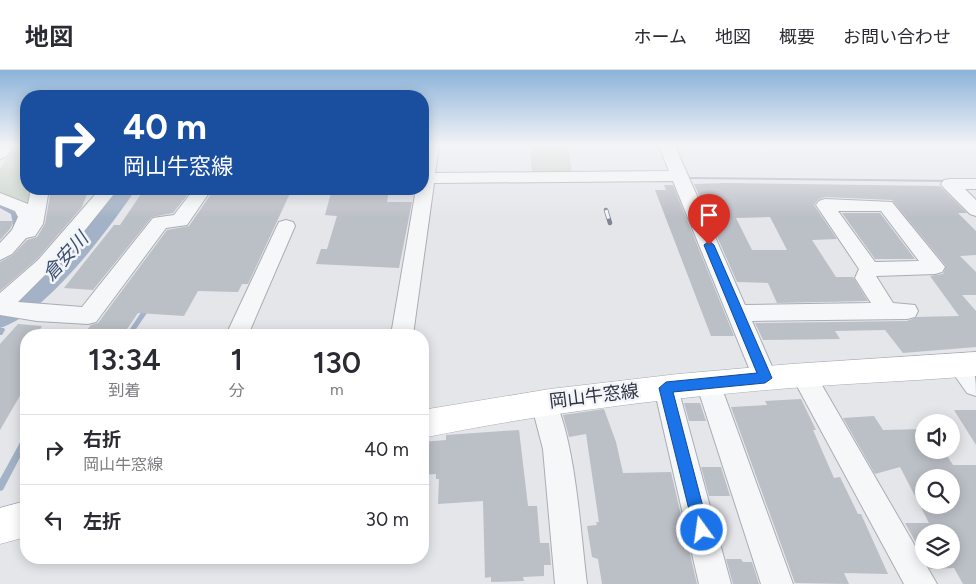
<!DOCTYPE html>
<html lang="ja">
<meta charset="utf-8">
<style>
body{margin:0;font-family:Figtree,"Noto Sans JP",sans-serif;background:#f2f2f3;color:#2b2b33;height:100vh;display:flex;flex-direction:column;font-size:19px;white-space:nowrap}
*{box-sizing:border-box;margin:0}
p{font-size:16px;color:#7c7c81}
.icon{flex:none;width:28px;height:28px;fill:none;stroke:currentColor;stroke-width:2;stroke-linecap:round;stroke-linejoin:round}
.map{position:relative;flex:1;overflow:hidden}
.drawer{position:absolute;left:20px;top:259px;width:409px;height:235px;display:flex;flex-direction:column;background:#fff;border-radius:20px;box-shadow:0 2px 12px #0003}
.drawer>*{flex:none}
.guide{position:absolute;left:20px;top:20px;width:409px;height:105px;border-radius:20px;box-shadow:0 2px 12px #0003;background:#1a4fa0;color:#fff;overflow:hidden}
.tools{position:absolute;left:915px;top:344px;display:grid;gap:10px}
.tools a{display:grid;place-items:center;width:45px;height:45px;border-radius:50%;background:#fff;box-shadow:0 2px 12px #0003;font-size:25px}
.pin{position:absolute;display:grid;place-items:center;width:42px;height:42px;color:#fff;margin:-51px -21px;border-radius:50% 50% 50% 0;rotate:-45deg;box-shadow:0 0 5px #0007}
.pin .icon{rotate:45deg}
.me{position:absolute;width:55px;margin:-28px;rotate:346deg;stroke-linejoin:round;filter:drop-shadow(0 0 4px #0008)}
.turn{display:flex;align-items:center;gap:18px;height:105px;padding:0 20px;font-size:22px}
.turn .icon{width:65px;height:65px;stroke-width:2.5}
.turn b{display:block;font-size:35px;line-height:42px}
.eta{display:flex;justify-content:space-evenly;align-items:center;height:85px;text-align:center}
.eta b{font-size:30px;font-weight:600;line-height:35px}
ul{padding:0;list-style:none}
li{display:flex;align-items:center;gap:15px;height:70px;padding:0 20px;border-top:1px solid #e1e1e2}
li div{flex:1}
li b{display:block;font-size:19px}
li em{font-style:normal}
header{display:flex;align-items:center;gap:30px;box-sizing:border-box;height:70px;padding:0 25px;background:#fff;border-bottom:1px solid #e1e1e2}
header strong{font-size:24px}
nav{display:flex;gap:28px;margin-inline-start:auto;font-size:18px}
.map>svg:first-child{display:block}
.green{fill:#c8d3c6}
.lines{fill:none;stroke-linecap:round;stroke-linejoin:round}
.stream{fill:#a3b2c6;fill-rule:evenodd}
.river{fill:#a3b2c6;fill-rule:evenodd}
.building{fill:#bbbfc6;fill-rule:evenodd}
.minor-casing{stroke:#a9adb4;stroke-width:2}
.primary-casing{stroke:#a4aab5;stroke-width:1}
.minor{fill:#f6f7f9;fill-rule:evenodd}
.primary{fill:#fff;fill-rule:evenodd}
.rail-casing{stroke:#7f8592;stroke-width:4.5}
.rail{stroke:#f3f5f8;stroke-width:3;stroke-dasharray:9;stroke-linecap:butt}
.route{fill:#1a73e8;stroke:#114b97}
.labels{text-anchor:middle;stroke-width:5;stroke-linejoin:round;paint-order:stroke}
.street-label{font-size:18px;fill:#2d3341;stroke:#f3f5f8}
.water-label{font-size:19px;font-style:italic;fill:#3b5070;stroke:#f3f5f8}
</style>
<header>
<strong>地図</strong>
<nav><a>ホーム</a><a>地図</a><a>概要</a><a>お問い合わせ</a></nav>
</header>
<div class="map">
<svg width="976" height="514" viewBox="0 0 976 514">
<rect width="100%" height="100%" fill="#e4e6ea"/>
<!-- green -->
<path class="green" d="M14,76H26V119H34L33,134L0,123V99Z
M530,76H568L572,104H532Z"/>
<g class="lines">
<!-- stream -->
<path class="stream" d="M690,107L951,110L953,111L951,112L692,109H690Z
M128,119H132C104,157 73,195 38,228H36L26,227L25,225L26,223L35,224C69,192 99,156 128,119Z
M0,134L16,143L19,154L17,160H13L12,159L13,154L11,144L0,138Z
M146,235H148L151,237L132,265H126Z
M0,258H4L5,260L2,265H0Z
M26,366V376L3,420L0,421V409L23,367Z"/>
<!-- river -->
<path class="river" d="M107,119H136C109,159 46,244 0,258V227L54,179Z"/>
</g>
<!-- building -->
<path class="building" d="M725,113L940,116L967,143H958L976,161V185L960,186L976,202V225H962L976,241V277L903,283L885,260L835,261L840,269L763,270L755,253L907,251L917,247L959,246L930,206L943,204L946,196L892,130L825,127L818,130L814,135L837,169L812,170L836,207H853L868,231L777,233L768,213L737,212L694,114ZM770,147L787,180H752L736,148Z
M664,115H673L734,266H711L655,120H666Z
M51,119H89L82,137L37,189L0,221V192L13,185L27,170L37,167L45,154Z
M186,119H192L173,143L152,147L93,220L64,218L114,155H120L143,121Z
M208,119H292L248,214H242L238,222L198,221L184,246L138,243L123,265H83L91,255L98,253L167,160L189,156L211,124Z
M332,119H389L387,132H412L399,198L316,194L321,179H327L337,146L325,145Z
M842,143H880L915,189H875Z
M0,151H14L10,159L0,170Z
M18,254L42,256L37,265H26V324H21L0,360V274Z
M801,329L816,360H813L834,408L840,407L858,444H861L888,504L844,503L849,514L795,513L731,337L767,335L765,331Z
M684,333H700L706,351H689Z
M604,339L616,372L623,403L671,402L697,514H602L598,489L592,487L587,456L597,455L596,452H599L586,364L569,367L563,345Z
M954,340H976V375Z
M874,346L883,360L924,359V380H943L953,395H976V514H963L954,498L930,499L925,490H951V462H924V487L905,453H929L900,397L875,404L843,348ZM924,408H951V435H924Z
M519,360L528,436H537L540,473H549L551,495H544V506L523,507L524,511L491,512V507L485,508L483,431L438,434L439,409H436V404L422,405V372L446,370V365Z
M701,397H721L730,426H709Z
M726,489H741L743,492H752L759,514H733Z"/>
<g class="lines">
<!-- minor casing -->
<g class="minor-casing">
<path id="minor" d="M0,76L9,77L11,80L6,87L0,89Z
M423,76H439L435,103L669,101L659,76H675L745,235L871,233L855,208L859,199L816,135L819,131L825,129L892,132L945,197L942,202L935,204L876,206L893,233L915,235L918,241L915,247L907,249L752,251L777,308L774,315L765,318L756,315L753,308L673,111L434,113L413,265H391L416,119H422ZM838,141H881L919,191L875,192Z
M950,109H976V119H965L976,130V146L970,144L944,118L941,114L944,110Z
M31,119H49L43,154L35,166L26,168L12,184L0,190V173L12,160L18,147L15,141L0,135V123L28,134Z
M100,119H118L65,185L18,232L82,237L153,148L174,145L194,119H206L209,123L187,155L166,158L96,252L88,254L37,251L0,245V223L38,190Z
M286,150L293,152L295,156L248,265H226L277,156L279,152Z
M960,286C976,293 976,309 976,326L967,323L948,296L952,289Z
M803,295L812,298L937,514H904L791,305L794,298Z
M708,303L717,306L720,313L793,514H761L696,313L699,306Z
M666,308L675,311L678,318L731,514H699L654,318L657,311Z
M544,322L553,325C576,374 580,459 587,514H555L543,379L531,333L535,325Z"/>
</g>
<!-- primary casing -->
<g class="primary-casing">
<path id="primary" d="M976,282V306C914,311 852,313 791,318C667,328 544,343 422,368V340L550,319L678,304L791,294Z
M26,431V467L0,474V438Z"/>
</g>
<!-- minor -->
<use href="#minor" class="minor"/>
<!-- primary -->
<use href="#primary" class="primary"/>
<!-- rail casing -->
<g class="rail-casing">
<path id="rail" d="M606,140L610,153"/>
</g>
<!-- rail -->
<use href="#rail" class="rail"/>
</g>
<!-- sky -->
<linearGradient id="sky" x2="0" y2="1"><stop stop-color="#8cb3da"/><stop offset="0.51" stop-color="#f3f4f6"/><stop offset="1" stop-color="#f3f4f6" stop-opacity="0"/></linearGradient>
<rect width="976" height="148" fill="url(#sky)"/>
<!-- route -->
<path class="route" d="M709,171L714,175L772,308L765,313L673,322L709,460L707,466L702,468L696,466L694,460L659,318L666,312L757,303L704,175Z"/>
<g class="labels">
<!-- street labels -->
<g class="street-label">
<text transform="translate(594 326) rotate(-7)" y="6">岡山牛窓線</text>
</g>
<!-- water labels -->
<g class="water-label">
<text transform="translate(65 186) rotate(-48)" y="7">倉安川</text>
</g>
</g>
</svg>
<div class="tools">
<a><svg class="icon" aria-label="sound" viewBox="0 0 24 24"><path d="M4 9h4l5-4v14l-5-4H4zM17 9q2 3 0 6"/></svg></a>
<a><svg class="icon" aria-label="search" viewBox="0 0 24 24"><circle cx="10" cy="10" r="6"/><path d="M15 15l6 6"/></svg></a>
<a><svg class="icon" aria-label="layers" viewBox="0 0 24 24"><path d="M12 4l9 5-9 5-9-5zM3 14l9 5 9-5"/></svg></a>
</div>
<div class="pin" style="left:709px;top:175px;background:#d93025"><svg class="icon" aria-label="arrive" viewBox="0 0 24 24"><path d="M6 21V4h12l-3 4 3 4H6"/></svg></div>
<svg class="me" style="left:702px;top:460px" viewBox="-20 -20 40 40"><circle r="17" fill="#1a73e8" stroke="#fff" stroke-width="3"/><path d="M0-11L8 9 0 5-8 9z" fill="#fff"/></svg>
<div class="guide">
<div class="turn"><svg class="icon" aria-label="right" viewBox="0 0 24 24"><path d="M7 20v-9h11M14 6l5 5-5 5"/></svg><div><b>40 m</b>岡山牛窓線</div></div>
</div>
<section class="drawer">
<div class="eta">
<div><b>13:34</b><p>到着</p></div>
<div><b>1</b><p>分</p></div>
<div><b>130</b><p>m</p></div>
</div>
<ul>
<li><svg class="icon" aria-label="right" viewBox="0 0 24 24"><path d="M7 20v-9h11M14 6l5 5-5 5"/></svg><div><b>右折</b><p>岡山牛窓線</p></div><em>40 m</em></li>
<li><svg class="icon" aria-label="left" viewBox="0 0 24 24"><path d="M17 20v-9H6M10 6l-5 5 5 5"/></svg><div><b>左折</b></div><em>30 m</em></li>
</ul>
</section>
</div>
